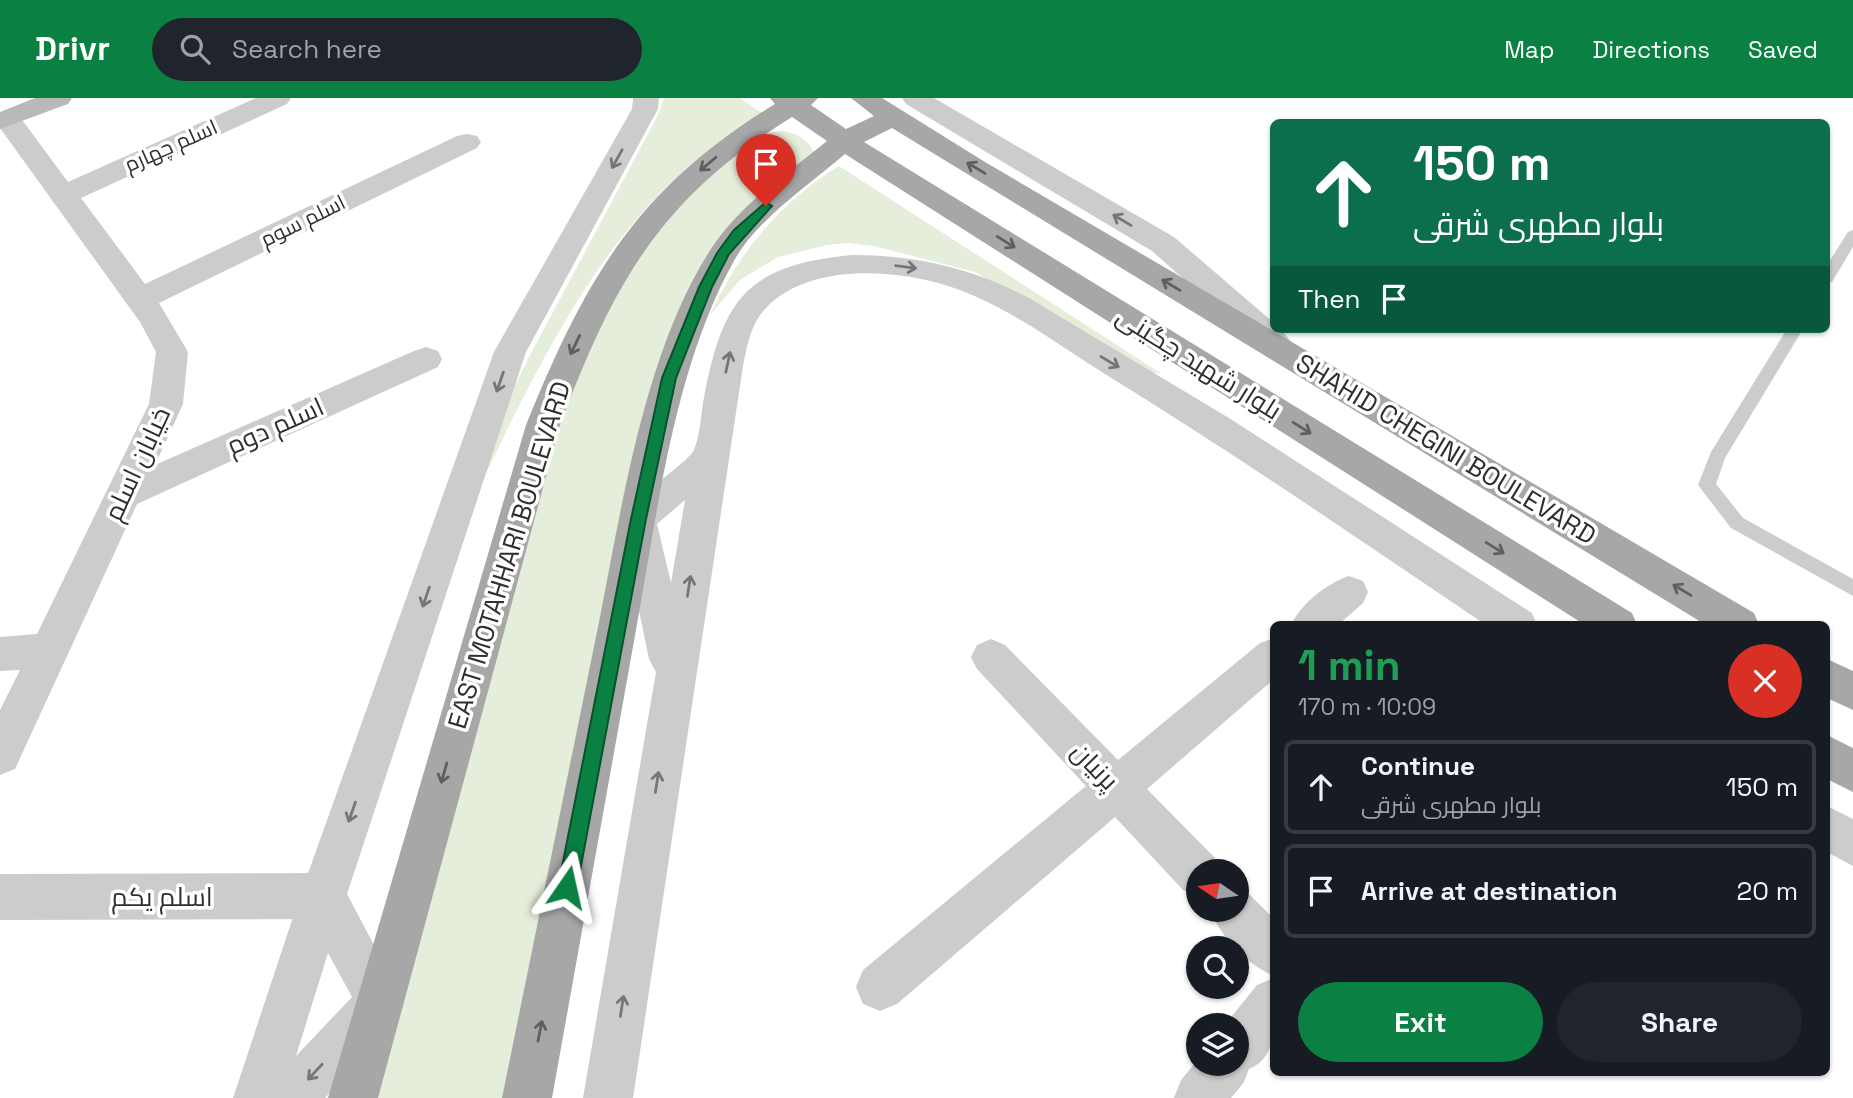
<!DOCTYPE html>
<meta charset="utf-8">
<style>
body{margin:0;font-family:"Space Grotesk",Cairo,sans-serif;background:#20242c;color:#f1f3f6;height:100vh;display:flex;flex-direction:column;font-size:26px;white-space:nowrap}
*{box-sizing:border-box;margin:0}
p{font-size:23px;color:#9ea1a6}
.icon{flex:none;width:38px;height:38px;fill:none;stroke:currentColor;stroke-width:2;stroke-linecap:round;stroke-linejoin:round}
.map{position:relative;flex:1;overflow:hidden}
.drawer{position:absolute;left:1270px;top:523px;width:560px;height:455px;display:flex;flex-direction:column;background:#171b24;border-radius:10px;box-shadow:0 2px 5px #0004}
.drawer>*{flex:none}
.banner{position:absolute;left:1270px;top:21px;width:560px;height:214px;border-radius:10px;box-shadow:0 2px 5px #0004;background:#0b6e4f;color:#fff;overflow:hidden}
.needle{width:46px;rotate:283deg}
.fabs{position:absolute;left:1186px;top:761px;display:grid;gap:14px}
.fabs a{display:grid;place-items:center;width:63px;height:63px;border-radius:50%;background:#171b24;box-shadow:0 2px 5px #0004;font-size:35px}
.pin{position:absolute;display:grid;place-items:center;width:60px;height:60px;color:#fff;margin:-72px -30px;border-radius:50% 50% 50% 0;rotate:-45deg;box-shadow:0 0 7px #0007}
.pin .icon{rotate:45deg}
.me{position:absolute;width:77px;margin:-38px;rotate:11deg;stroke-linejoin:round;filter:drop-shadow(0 0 5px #0008)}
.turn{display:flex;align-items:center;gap:24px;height:147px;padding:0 28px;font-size:32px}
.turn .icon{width:91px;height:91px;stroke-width:2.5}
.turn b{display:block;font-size:49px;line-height:60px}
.then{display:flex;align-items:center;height:66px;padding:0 28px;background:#0003;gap:14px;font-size:26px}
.round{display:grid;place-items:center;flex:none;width:74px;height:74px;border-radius:37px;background:#20242c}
.head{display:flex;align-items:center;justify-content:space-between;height:119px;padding:0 28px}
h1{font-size:42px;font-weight:600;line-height:52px;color:#1e9e55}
.button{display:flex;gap:14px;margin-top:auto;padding:14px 28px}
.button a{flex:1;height:80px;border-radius:42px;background:#0b8043;color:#fff;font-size:28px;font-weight:600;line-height:80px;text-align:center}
.button a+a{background:#20242c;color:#f1f3f6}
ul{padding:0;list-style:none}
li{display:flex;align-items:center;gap:21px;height:94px;margin:0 14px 10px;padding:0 14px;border:4px solid #363941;border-radius:10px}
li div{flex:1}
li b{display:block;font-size:26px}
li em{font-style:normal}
header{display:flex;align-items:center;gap:42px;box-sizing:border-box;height:98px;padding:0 35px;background:#0b8043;color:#fff}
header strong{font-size:33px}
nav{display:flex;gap:38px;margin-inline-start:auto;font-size:24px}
.search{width:490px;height:63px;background:#20242c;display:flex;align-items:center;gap:18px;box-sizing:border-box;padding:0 24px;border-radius:38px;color:#9ea1a6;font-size:26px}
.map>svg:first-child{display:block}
.green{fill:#e5eddb}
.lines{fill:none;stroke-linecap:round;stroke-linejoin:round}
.service{fill:#ccc;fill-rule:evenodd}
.minor{fill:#ccc;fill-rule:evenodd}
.tertiary{fill:#ccc;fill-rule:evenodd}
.secondary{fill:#b9b9b9;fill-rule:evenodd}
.primary{fill:#a7a7a7;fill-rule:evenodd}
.oneway{stroke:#767676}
.oneway2{stroke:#5f5f5f}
.route{fill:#0b8043;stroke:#07532c;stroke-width:2}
.labels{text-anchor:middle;stroke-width:7;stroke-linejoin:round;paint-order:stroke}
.far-street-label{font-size:21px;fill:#2f2f2f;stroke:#fff}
.street-label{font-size:26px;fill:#2f2f2f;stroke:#fff}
</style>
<header>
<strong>Drivr</strong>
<div class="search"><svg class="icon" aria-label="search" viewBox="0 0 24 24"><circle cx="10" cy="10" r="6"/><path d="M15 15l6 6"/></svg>Search here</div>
<nav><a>Map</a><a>Directions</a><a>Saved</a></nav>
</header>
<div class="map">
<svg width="1853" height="1000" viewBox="0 0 1853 1000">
<rect width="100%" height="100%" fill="#fff"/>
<!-- green -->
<path class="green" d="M664,0H740L762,15C741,29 720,42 701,58C599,139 535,273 480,388L508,302L529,259L658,17Z
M782,33C798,36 809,41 815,57L738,135L669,280L527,1000H353L543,327L669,100L767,35Z
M839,68L1162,276L1139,272L975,174L874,148L849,145L827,147L778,159L740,182L710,217C739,154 780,104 839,68Z"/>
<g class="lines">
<!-- service -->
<path class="service" d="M1853,132V149L1832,184L1827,185V167L1848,134Z
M1787,231H1803L1725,360L1716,386L1743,420L1853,481V498L1731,430L1698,387L1711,354Z"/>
<!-- minor -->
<path class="minor" d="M256,0H291L287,6L81,100L145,186L457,38L467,36L477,38L481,44L477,50L159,205L188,254L183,306L155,367L414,253L426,249L438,253L442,261L438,269L137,406L15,671L0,677V612L20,572L0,573V539L37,536L149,306L156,254L140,224L0,30V15H17L68,84Z
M1349,478L1363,483L1368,494L1363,505L1338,527H1291C1301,506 1327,485 1349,478Z
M1274,540V581L1147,691L1215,760L1220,774H1199V798L1183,792L1115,719L897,906L880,913L863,906L856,889L863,872L1086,688L977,571L971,559L977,547L991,541L1005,547L1118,662L1260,545Z
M323,775L339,782L346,798L339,814L323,821L0,822V776Z
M1237,791L1249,796L1274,821V878C1247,867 1221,839 1210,812H1237Z
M1274,880C1274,909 1283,957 1249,971L1244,984L1231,1000H1174L1181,982L1199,960V966H1237V928H1224L1257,887Z"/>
<!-- tertiary -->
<path class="tertiary" d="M633,0H659L658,11L526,254L347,796L404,904L397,921L325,1000H233L300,798L494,254L632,11ZM328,855L352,899L296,958Z
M902,0H934L1174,139L1274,225V231H1281L1293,246L1288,254L1277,258L1266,254L1152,153L906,6Z
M852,157C916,157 972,170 1029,200L1229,320L1532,515L1537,527H1486C1360,442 1235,356 1105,276C1055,245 1005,206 948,188C894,171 809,165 766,210C751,225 747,248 743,268L633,1000H583L656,574L649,561L620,421L625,411C637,400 690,362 694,352C701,335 701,312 705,294C724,197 751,167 852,157ZM685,402L671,485L657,426Z
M1827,708L1853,721V768L1827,754Z"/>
<!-- secondary -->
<path class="secondary" d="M35,0H72L68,6L0,31V14Z"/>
<!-- primary -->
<path class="primary" d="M770,0H818L811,7L846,31L874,18L851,0H882L985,64L1754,515L1759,527H1706L892,30L864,44L1632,515L1637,527H1585L845,56C810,86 758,121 735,161C674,269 658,411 636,532C608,688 580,844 552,1000H502C534,843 566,686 598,529C622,409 644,254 711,151C739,107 787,76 827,43L792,19C659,101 614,185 560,327L378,1000H328L526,327C586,180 636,91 775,6Z
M1827,561L1853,573V612L1827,600Z
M1827,637L1853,650V694L1827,681Z"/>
</g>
<!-- one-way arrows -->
<defs><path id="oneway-shaft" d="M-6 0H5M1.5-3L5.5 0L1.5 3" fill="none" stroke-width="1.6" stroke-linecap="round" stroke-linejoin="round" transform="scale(1.75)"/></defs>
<g class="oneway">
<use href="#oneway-shaft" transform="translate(617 61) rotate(119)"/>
<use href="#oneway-shaft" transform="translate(1122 122) rotate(-149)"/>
<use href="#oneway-shaft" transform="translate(906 169) rotate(7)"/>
<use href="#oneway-shaft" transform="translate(728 264) rotate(-78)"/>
<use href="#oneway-shaft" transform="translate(1110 264) rotate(31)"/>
<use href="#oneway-shaft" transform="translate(500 284) rotate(109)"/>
<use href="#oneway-shaft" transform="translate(689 488) rotate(-81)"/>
<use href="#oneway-shaft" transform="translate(426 499) rotate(109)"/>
<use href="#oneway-shaft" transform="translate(657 684) rotate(-81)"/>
<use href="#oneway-shaft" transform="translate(352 714) rotate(109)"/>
<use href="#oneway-shaft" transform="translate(622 908) rotate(-81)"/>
<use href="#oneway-shaft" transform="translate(315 974) rotate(133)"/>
</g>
<g class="oneway2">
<use href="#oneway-shaft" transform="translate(708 66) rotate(140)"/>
<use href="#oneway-shaft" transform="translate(976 70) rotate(-149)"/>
<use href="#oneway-shaft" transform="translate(1006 144) rotate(32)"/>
<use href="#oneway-shaft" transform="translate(1171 187) rotate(-149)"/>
<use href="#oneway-shaft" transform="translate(575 247) rotate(116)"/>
<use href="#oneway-shaft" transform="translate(1302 330) rotate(32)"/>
<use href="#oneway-shaft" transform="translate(1495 450) rotate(32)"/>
<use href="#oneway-shaft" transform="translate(1682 492) rotate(-149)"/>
<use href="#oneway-shaft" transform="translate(444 675) rotate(106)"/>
<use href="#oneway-shaft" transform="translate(540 933) rotate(-79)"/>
</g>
<!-- route -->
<path class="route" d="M766,104L772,108L729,156L712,189L676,280L646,421L577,789L574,796L567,799L561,796L558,789L631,421L662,280L699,189L717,155L734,132Z"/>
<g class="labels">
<!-- far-street labels -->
<g class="far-street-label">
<text transform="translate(171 48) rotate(-24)" y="7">اسلم چهارم</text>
<text transform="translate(303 123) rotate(-26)" y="7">اسلم سوم</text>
</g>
<!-- street labels -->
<g class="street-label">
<text transform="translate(1199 265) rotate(32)" y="9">بلوار شهید چگینی</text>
<text transform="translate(275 328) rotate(-24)" y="9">اسلم دوم</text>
<text transform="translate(1446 351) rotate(31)" y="9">SHAHID CHEGINI BOULEVARD</text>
<text transform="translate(137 366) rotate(-65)" y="9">خیابان اسلم</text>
<text transform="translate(509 457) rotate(-73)" y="9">EAST MOTAHHARI BOULEVARD</text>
<text transform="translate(1095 668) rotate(46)" y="9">پرنیان</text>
<text x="162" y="808">اسلم یکم</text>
</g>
</g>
</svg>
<div class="fabs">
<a><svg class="needle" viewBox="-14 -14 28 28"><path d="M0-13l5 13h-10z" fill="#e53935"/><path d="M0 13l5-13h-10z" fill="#9ea1a6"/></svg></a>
<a><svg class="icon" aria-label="search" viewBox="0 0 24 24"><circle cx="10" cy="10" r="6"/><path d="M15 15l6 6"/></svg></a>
<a><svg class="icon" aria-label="layers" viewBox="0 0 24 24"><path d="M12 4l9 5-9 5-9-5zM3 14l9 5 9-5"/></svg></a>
</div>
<div class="pin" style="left:766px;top:108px;background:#d93025"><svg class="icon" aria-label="arrive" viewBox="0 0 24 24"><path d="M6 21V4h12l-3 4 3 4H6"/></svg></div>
<svg class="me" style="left:567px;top:789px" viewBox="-20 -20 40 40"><path d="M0-17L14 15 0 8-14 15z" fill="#0b8043" stroke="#fff" stroke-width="4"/></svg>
<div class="banner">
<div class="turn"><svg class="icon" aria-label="ahead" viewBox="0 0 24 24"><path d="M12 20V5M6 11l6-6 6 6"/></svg><div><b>150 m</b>بلوار مطهری شرقی</div></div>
<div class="then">Then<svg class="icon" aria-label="arrive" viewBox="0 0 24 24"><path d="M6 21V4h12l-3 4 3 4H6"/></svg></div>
</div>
<section class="drawer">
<div class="head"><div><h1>1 min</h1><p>170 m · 10:09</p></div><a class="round" style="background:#d93025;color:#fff"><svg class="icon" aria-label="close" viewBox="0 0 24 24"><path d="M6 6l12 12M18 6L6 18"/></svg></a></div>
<ul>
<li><svg class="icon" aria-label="ahead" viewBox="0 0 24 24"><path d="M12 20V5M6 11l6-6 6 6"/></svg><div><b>Continue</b><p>بلوار مطهری شرقی</p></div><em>150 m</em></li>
<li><svg class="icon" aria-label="arrive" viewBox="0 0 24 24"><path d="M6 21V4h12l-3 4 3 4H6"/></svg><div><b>Arrive at destination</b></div><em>20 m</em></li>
</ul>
<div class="button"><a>Exit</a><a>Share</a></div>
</section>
</div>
